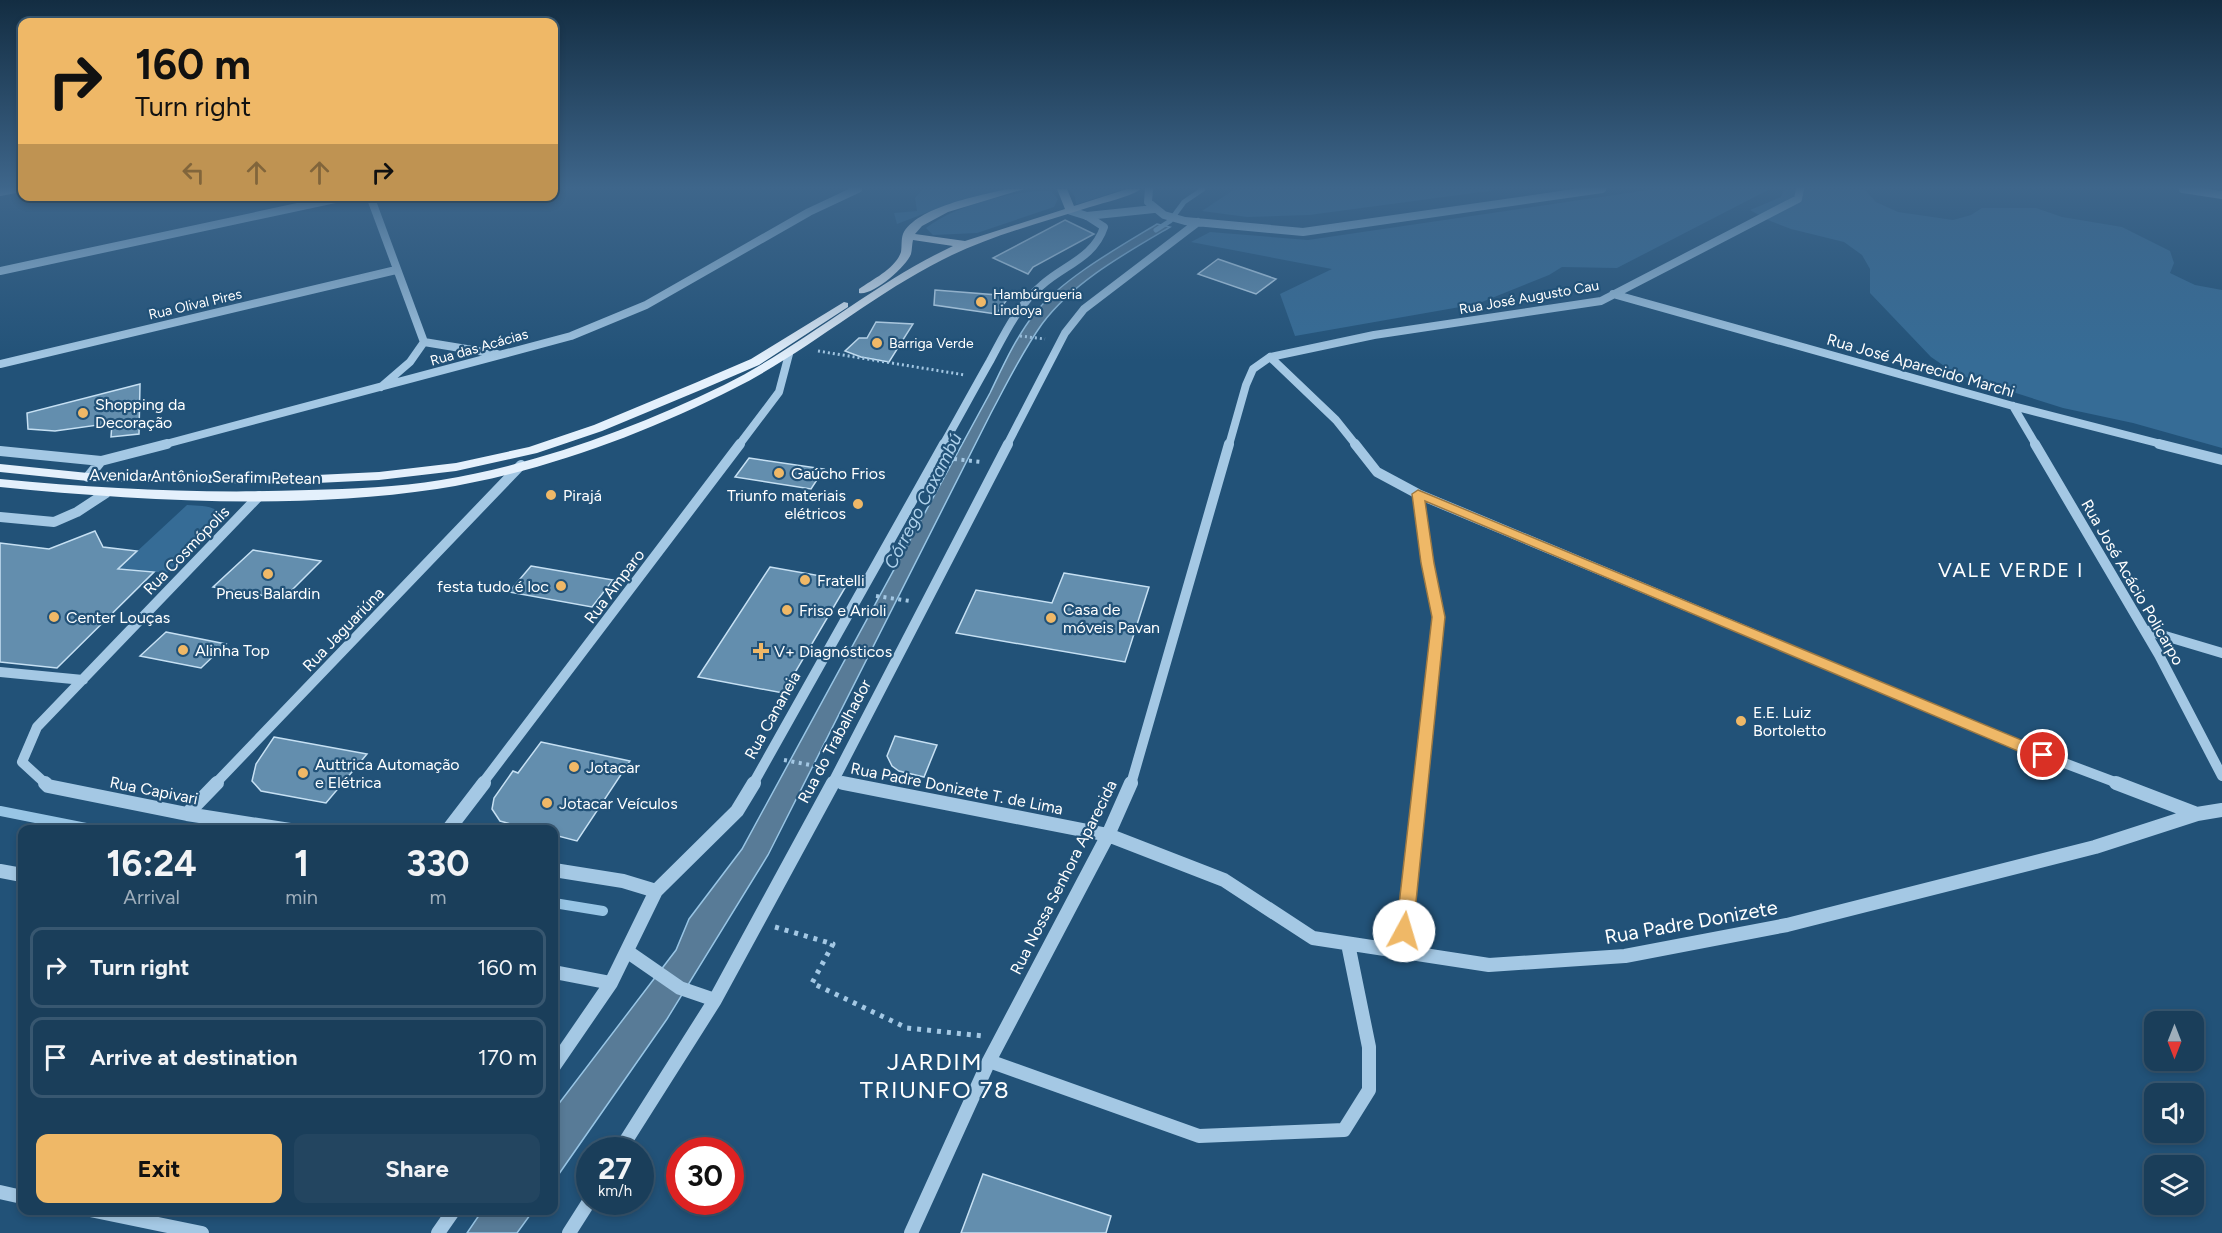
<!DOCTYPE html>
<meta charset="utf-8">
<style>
body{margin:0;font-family:Figtree,sans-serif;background:#234560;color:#f1f3f6;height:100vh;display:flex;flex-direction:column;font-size:22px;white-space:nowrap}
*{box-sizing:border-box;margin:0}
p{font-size:20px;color:#9faebb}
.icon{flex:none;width:33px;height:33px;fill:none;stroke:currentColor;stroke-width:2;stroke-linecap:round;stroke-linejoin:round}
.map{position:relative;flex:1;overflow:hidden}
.sheet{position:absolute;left:18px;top:825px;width:540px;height:390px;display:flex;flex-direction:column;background:#1a3e5a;border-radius:12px;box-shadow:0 3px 9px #0003,0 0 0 2px #385770}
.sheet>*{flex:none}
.banner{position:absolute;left:18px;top:18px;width:540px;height:183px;border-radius:12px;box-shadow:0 3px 9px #0003,0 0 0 2px #385770;background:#efb867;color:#111;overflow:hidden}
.needle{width:39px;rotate:180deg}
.controls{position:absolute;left:2144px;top:1011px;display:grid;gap:12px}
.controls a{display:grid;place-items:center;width:60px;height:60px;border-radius:12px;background:#1a3e5a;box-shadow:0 3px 9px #0003,0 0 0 2px #385770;font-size:30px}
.speed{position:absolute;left:576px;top:1137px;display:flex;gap:12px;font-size:30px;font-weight:700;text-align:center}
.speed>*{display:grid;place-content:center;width:78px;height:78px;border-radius:50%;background:#1a3e5a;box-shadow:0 3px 9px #0003,0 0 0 2px #385770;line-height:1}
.speed small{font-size:15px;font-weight:400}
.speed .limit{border:9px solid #d22;background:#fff;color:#111}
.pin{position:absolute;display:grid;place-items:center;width:51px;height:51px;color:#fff;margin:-26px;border:3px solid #fff;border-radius:50%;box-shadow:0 2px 6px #0007}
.me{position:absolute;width:66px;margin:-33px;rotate:6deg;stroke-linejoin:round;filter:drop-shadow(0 0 4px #0008)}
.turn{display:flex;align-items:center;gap:21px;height:126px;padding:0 18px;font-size:27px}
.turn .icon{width:78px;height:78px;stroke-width:2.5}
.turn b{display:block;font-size:42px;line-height:51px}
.lanes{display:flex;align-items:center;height:57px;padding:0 18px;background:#0003;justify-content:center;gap:30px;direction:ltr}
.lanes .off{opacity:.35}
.eta{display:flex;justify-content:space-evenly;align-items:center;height:102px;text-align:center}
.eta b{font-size:36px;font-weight:700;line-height:42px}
.action{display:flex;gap:12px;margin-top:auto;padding:12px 18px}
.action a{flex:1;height:69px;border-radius:12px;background:#efb867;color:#111;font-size:24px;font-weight:700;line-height:69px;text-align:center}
.action a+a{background:#234560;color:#f1f3f6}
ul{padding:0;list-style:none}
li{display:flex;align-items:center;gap:18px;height:81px;margin:0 12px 9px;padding:0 6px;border:3px solid #385770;border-radius:12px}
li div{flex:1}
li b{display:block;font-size:22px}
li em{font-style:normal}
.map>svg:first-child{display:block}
.green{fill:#366c96}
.water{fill:#587b97;stroke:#98c5e5;stroke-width:1.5}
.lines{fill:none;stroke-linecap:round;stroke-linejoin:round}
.stream-far1{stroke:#98c5e5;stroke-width:5}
.stream{stroke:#98c5e5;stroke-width:10}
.building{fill:#638eae;stroke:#c6e0f3;stroke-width:1.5}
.path-far2{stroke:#a4c8e4;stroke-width:3;stroke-dasharray:2 3;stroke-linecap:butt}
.path-far1{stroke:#a4c8e4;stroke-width:4;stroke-dasharray:3 4.5;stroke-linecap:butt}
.path{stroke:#a4c8e4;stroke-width:5;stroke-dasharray:4 6;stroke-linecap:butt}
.minor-far2{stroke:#a4c8e4;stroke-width:8}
.minor-far1{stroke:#a4c8e4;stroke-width:10}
.minor{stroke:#a4c8e4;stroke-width:14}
.major{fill:#e4f0fc;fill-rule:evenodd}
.route{fill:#efb867;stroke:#9b7843;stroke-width:1.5}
.poi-dot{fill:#efb867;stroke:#225278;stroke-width:2}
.labels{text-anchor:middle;stroke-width:4.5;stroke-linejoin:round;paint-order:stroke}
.far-poi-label{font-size:14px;fill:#fff;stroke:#225278;text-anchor:start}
.far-street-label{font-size:14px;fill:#fff;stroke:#225278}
.street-label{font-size:16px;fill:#fff;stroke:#225278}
.poi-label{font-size:16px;fill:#fff;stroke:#225278;text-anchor:start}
.water-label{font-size:18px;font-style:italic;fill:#afd2ec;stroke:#225278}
.quarter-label{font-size:20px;letter-spacing:1.5px;fill:#fff;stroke:#225278}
.near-street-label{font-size:20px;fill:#fff;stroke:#225278}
.near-quarter-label{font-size:24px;letter-spacing:1.5px;fill:#fff;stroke:#225278}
</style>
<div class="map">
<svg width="2222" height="1233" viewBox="0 0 2222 1233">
<rect width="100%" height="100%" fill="#225278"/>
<!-- green -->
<path class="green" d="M923,189H1008L949,204L897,224L894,213L917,211L915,198Z
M1069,189H1124L1078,204H1076L1075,197Z
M1235,189H1504L1309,215L1247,217L1202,211Z
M1655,189H1770L1617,268L1562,267L1549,275L1477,304L1295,336L1280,294L1332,269L1191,242L1210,232L1308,240Z
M1784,189H1864L1876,202L1898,212L1953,220L1971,215L1982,208H2036L2062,217L2122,227L2170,251L2174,263L2170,273L2195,285L2222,290V448L2133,423L2063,408L1956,374L1931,357L1870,293V269L1862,255L1844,242L1791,229L1768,220L1750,210L1781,197Z
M1051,191L1058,199L1054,207L977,233L933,235L926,228C955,205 1014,190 1051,191Z
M187,505C201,506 214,505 224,516L167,573L118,569Z"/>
<!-- water -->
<path class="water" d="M1157,224L1170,227C1126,253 1073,282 1042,324C1022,352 1007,383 991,413L768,855L667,1019L554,1181V1110L676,950L689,919L742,849L990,393C1003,366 1016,337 1035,313C1062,279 1119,247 1157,224Z
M482,1211V1210L533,1211L517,1233H467Z"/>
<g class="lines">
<!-- stream-far1 -->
<path class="stream-far1" d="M1156,230L1170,221L1184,202L1203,189"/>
<!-- stream -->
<path class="stream" d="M0,811L96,830
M554,903L603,911"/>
</g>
<!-- building -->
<path class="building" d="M1065,220L1094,234L1033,267L1028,274L993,258Z
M1218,259L1276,279L1256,294L1198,274Z
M935,290L1010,296L996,314L934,305Z
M876,322L913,324L889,362L861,357L845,351L859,338H867Z
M140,384L139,434L111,437L112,423L55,431L28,429L27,413Z
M749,458L824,469L811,489L735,477Z
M95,531L103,547L137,551L118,569L154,572L57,668L0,662V543L49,549Z
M253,550L321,561L283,599L213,587Z
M531,566L613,580L592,607L509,592Z
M770,567L849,581L783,693L698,677Z
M1064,573L1149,587L1125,662L956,633L976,590L1052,603Z
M166,632L226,644L201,668L140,656Z
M895,736L937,745L924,777L899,771L892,766L887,756Z
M274,737L367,754L326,803L261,791L252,781L256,764Z
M541,742L630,761L577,841L554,835V830H533L500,821L492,809L494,798L513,771L518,773Z
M983,1174L1111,1216L1106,1233H961Z"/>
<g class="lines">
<!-- path-far2 -->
<path class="path-far2" d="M1020,336L1045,339
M818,351L965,375"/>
<!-- path-far1 -->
<path class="path-far1" d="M954,459L982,462
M876,596L910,601
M784,760L821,767"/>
<!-- path -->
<path class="path" d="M775,927L833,944L812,983L907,1028L983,1036"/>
<!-- minor-far2 -->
<path class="minor-far2" d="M1149,189L1148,202L1164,215L1185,221L1303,232L1602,189
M2183,189L2222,195
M0,192L15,189
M370,196L424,342L410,362L381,387
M1087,216L1154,209
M0,271L349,196
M1613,294L2013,406L2165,445
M424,342L497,354
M1270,357L1336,420L1356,445
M0,364L396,270
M2013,406L2036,445
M162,445L571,336L646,305L809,212L858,189
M739,445L779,392L789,354
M943,445C959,417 974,389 990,361C1004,335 1018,305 1042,285C1064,265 1094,258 1104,227L1087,216L1071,211
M1007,445L1065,333L1084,309L1198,222
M1229,445L1246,385L1253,369L1270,357L1374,335L1601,301L1798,199L1800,189"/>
<!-- minor-far1 -->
<path class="minor-far1" d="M1355,444L1377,472L1418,494L1427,563L1438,617L1420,784
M2035,444L2159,655L2222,776
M2159,444L2222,460
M0,451L101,461
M88,477L101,461L167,444
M1418,494L2043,755L2120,784
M0,517L54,522L77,512L106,493
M2145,630L2222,653
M0,672L83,680
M834,781L851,784
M46,784L22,762L37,727L259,496
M215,784L521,465
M482,784L740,444
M753,784L944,444
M832,784L1008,444
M1131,784L1229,444"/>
<!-- minor -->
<path class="minor" d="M45,783L48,786L187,814L290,830
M843,783L1108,835L1224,880L1313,938L1489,965L1625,956L1787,925L2095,847L2197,814L2222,810
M2116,783L2197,814
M187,814L217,783
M448,830L484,783
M554,870L623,881L656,891
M0,871L22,875
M628,952L680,988L715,1000
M1402,953L1420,783
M554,972L611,983
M989,1061L1199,1136L1344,1130L1369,1090V1047L1348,944
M554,1066L611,983L656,891L737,811L754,783
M620,1150L715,1000L833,783
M0,1192L22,1197
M90,1210L202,1233
M438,1233L454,1210
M569,1233L590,1200
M911,1233L989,1061L1108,835L1131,783"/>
<!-- major -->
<path class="major" d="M1008,189H1024L948,212L922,226L915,234L965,241L1065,209L1057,189H1067L1074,206L1127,189H1141C1127,198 1106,202 1090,207C1041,223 988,236 942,260C869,297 808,351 735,388C643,435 539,473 437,489C297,510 140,501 0,487V479C103,489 206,494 309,490C353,489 397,487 441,480C538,464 635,428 724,385C804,345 872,284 953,246L913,240C912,244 912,250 911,254C906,267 873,296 859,293V289C873,279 895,269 901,252C902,247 901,239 903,234C916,207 981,195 1008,189Z
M844,302L848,303V307L759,365L703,389L602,431L537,453L456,471L379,480L296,484L88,481L0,472V464L88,473L296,476L379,472L456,463L529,447L594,425L695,383L751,359Z"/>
</g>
<!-- sky -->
<linearGradient id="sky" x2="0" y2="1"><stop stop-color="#132d42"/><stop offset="0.52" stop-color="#3e668b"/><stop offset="1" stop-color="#3e668b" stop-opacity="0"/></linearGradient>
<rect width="2222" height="361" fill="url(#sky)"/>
<!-- route -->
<path class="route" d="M1418,490L2048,751L2050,755L2048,759H2037L1425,501L1434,563L1445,617L1413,931L1411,936L1404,939L1398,936L1396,931L1432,617L1421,563L1412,494Z"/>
<!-- markers -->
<g class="poi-dot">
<circle cx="981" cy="302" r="6"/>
<circle cx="877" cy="343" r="6"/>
<circle cx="83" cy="413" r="6"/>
<circle cx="779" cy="473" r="6"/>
<circle cx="551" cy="495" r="6"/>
<circle cx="858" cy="504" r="6"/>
<circle cx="268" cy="574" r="6"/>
<circle cx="805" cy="580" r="6"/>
<circle cx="561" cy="586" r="6"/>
<circle cx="787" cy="610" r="6"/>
<circle cx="54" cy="617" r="6"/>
<circle cx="1051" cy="618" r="6"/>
<circle cx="183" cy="650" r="6"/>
<path d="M758 642h6v6h6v6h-6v6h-6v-6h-6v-6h6z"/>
<circle cx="1741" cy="721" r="6"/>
<circle cx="574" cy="767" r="6"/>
<circle cx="303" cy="773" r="6"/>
<circle cx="547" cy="803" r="6"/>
</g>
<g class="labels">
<!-- far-poi labels -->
<g class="far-poi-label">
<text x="993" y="299">Hambúrgueria<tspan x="993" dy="16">Lindoya</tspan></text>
<text x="889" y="348">Barriga Verde</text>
</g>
<!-- far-street labels -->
<g class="far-street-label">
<text transform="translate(1529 297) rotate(-10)" y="5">Rua José Augusto Cau</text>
<text transform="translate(195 304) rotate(-13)" y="5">Rua Olival Pires</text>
<text transform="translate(479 347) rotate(-16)" y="5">Rua das Acácias</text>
</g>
<!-- street labels -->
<g class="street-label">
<text transform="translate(1921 365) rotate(16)" y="6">Rua José Aparecido Marchi</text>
<text transform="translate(205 476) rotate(1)" y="6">Avenida Antônio Serafim Petean</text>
<text transform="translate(186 550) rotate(-46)" y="6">Rua Cosmópolis</text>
<text transform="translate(2133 582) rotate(60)" y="6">Rua José Acácio Policarpo</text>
<text transform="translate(614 586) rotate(-53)" y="6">Rua Amparo</text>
<text transform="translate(343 629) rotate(-46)" y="6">Rua Jaguariúna</text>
<text transform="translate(772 715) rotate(-61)" y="6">Rua Cananeia</text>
<text transform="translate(834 741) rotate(-62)" y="6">Rua do Trabalhador</text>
<text transform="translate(957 788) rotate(11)" y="6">Rua Padre Donizete T. de Lima</text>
<text transform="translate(154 790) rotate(11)" y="6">Rua Capivari</text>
<text transform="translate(1063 877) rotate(-63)" y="6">Rua Nossa Senhora Aparecida</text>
</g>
<!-- poi labels -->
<g class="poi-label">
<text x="95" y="410">Shopping da<tspan x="95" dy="18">Decoração</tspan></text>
<text x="791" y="479">Gaúcho Frios</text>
<text x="563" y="501">Pirajá</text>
<text x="846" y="501" text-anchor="end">Triunfo materiais<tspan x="846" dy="18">elétricos</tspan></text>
<text x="817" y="586">Fratelli</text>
<text x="549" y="592" text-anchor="end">festa tudo é loc</text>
<text x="268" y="599" text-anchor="middle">Pneus Balardin</text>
<text x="1063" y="615">Casa de<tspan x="1063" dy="18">móveis Pavan</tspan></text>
<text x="799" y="616">Friso e Arioli</text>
<text x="66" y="623">Center Louças</text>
<text x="195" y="656">Alinha Top</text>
<text x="774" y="657">V+ Diagnósticos</text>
<text x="1753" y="718">E.E. Luiz<tspan x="1753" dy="18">Bortoletto</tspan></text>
<text x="315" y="770">Auttrica Automação<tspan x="315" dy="18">e Elétrica</tspan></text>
<text x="586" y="773">Jotacar</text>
<text x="559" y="809">Jotacar Veículos</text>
</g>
<!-- water labels -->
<g class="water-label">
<text transform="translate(923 501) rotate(-63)" y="6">Córrego Caxambú</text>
</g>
<!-- quarter labels -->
<g class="quarter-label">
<text x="2011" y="577">VALE VERDE I</text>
</g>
<!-- near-street labels -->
<g class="near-street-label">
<text transform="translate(1691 922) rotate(-10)" y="7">Rua Padre Donizete</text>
</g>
<!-- near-quarter labels -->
<g class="near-quarter-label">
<text x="935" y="1070">JARDIM<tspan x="935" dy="28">TRIUNFO 78</tspan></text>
</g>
</g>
</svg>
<div class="controls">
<a><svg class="needle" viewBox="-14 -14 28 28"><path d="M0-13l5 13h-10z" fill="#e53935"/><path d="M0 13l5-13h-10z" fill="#9faebb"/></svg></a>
<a><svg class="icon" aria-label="sound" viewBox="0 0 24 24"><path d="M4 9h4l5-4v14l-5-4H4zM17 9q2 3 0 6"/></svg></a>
<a><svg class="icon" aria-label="layers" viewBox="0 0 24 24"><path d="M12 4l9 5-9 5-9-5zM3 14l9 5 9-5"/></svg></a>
</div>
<div class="speed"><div>27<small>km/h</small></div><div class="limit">30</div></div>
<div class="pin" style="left:2043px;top:755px;background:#d93025"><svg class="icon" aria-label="arrive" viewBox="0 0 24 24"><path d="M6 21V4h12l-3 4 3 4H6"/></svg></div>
<svg class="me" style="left:1404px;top:931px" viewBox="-20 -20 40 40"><circle r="19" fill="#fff"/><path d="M0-13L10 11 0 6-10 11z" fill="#efb867"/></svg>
<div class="banner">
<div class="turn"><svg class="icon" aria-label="right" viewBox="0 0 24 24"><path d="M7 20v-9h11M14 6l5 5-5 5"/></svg><div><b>160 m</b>Turn right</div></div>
<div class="lanes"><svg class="icon off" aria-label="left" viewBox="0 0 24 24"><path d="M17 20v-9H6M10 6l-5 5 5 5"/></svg><svg class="icon off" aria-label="ahead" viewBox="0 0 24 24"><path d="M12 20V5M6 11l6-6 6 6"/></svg><svg class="icon off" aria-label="ahead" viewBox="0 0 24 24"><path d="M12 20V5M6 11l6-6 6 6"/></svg><svg class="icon" aria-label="right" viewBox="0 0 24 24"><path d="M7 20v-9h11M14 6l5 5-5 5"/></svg></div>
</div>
<section class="sheet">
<div class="eta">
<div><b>16:24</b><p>Arrival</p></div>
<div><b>1</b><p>min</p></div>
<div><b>330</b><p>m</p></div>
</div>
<ul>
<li><svg class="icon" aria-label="right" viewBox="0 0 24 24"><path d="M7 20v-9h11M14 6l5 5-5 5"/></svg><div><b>Turn right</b></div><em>160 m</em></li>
<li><svg class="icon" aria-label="arrive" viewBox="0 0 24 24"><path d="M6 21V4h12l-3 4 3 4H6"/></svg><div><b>Arrive at destination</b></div><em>170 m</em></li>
</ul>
<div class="action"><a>Exit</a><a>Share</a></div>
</section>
</div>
